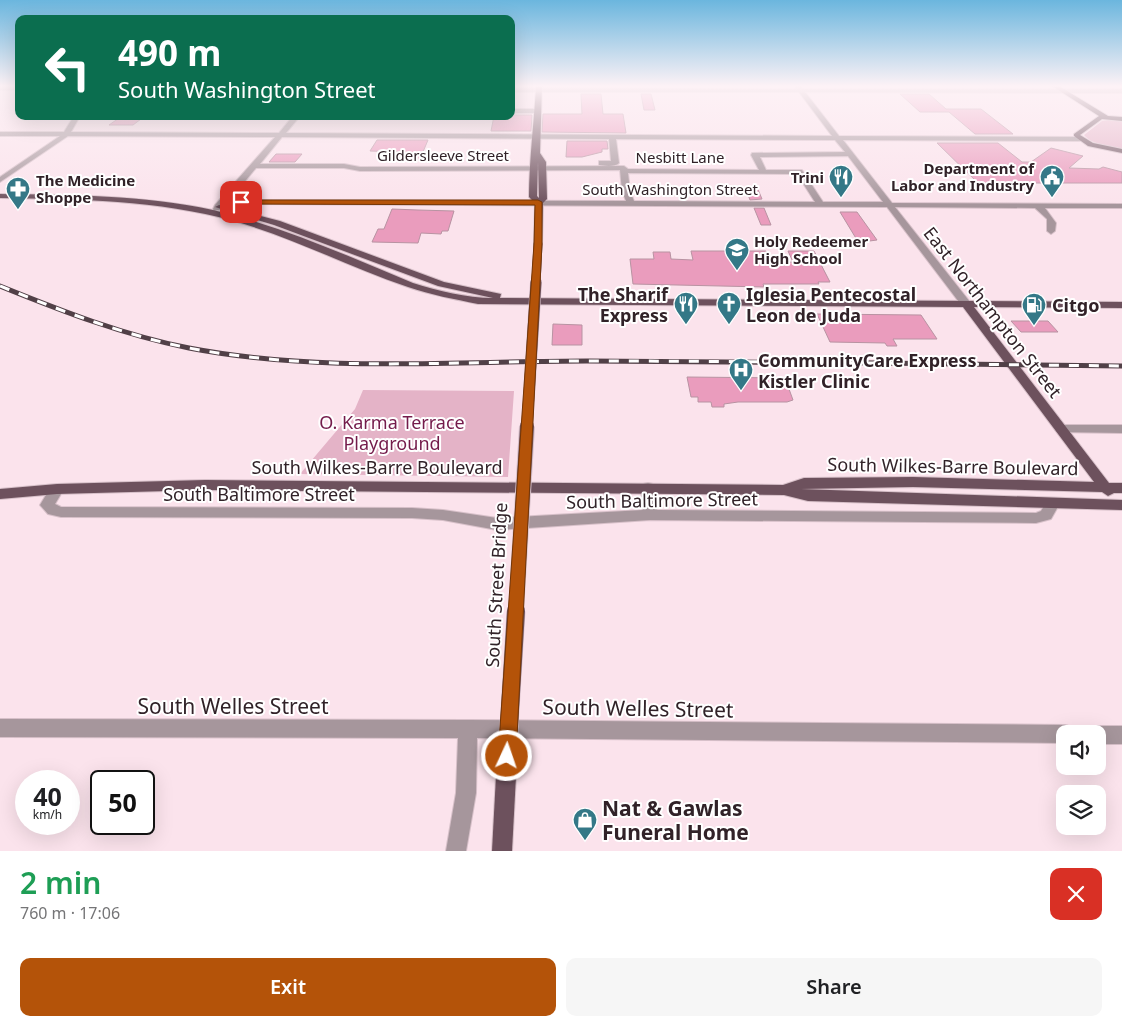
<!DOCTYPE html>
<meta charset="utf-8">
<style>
:root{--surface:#fff;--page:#f6f6f6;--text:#202124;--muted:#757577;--accent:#b45309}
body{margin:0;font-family:"Noto Sans",sans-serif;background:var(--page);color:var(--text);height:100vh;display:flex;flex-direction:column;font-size:19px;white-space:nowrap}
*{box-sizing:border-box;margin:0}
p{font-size:16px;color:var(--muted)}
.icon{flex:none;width:28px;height:28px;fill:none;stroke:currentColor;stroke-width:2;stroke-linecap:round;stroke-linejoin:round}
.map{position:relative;height:851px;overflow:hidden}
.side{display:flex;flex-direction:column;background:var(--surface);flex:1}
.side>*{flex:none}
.guide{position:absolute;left:15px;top:15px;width:500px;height:105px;border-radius:10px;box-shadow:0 5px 20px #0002;background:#0b6e4f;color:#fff;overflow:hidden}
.tools{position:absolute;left:1056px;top:725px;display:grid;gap:10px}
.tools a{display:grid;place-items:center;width:50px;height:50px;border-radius:10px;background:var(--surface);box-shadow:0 5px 20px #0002;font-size:25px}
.speed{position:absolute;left:15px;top:770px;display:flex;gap:10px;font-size:25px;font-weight:700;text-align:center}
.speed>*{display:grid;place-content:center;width:65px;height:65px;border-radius:50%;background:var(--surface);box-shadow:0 5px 20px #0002;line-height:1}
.speed small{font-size:12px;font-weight:400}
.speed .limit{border:2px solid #111;border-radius:8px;background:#fff;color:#111}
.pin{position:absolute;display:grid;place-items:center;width:42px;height:42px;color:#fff;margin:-21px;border-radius:10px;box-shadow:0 2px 8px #0006}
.me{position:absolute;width:55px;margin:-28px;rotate:3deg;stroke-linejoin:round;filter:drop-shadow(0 0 4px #0008)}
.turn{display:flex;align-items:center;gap:18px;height:105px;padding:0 20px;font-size:22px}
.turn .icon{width:65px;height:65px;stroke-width:2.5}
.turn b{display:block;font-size:35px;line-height:42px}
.round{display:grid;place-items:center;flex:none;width:52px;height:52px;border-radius:10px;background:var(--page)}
.overview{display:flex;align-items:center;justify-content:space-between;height:85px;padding:0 20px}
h1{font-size:30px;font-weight:600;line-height:38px;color:#1e9e55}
.action{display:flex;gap:10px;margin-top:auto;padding:10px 20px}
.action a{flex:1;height:58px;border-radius:10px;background:var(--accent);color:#fff;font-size:20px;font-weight:600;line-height:58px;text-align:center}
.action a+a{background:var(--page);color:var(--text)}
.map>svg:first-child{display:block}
</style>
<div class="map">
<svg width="1122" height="851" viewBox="0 0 1122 851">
<rect width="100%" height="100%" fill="#fbe3ec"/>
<g fill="#e4b3c7">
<path d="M1109 120 1122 121V149C1110 146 1092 145 1084 135L1102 121Z"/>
<path d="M363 390 514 391 508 477 300 474 355 409Z"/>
</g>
<g fill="#ea9cbd" stroke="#b893a2">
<path d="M581 94H601L603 114H623L626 133 542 132 543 114H582Z"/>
<path d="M641 94H651L655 110H644Z"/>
<path d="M900 94H929L946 109H981L1013 134H975L949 112H920Z"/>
<path d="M511 115H532L531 131H491L494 116Z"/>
<path d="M122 116H145L133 125H109Z"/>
<path d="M377 140H428L420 159H399L403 152 370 151Z"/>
<path d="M567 141H607L608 149H602V152L582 157H566Z"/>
<path d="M937 143H998L1022 162H1031L1051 148 1083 156 1069 168 1099 169 1103 167 1122 172V183H978Z"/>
<path d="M276 154H302L295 162H269Z"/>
<path d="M745 187H757L762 199 750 200Z"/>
<path d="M754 208H764L771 225H761Z"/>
<path d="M392 209 418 210 454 211 448 231H442L441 234 421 233 418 243 372 242 378 229H384Z"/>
<path d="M840 212H857L877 240 862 242 857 240Z"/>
<path d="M691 251H766L773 263 793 262 788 251H814L830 282H818L819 284H763L764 287 633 284 630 259H654L653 252H670L671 259 693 260Z"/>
<path d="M817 314 921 315 937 339H893L897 346H887L885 343 830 342Z"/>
<path d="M1011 321H1048L1058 332H1021Z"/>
<path d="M553 324 582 325V345H552Z"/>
<path d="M687 377 785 378 793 400 787 402H738L724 404V407H712L711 402H698V397H691Z"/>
</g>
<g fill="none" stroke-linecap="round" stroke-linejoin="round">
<defs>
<g id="minor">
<rect x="0" y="86" width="19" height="4"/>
<path d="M796 86H800L802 89H1122V93L805 92 839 136 1080 137 1083 139 1080 141 843 140 892 203 1122 204V208H1045L1056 223 1055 231 1051 234 1047 231V219L1035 208 895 207 970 302 971 304 966 307 962 306 887 207 241 204 214 211 213 209 215 205 275 137 68 136 0 182V177L60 136H0V132H64L74 116H80L71 132 279 133 293 116H300L286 133 832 136 799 92H511V88L796 89ZM282 137 609 139 611 161H599V165C605 166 615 167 619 163L616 139 835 140 845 152 752 153 751 155 759 170 628 169 624 166 360 167 344 164H260ZM848 156 883 202H823L802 170H766L760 157ZM256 168H344L360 171 620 170 622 191 626 201 241 200 227 203ZM628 173 797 174 815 202 634 201 630 191Z"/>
<path d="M511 109H537L540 111 537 113H511Z"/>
<path d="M1061 425H1122V433L1057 432 1055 429Z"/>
<path d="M648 483 653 484 657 510 1036 513 1041 511 1048 499 1053 498 1058 499 1060 503 1051 519 1036 523 650 520 497 530 443 520 412 518 61 517 48 514 40 505 52 485H62L64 489 55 504 61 507 412 508 443 510 497 518 643 510 641 488 643 484Z"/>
<path d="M0 719 468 720 1065 725 1072 727 1074 734H1065V743L477 738 476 793 466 851H446L456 793 458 738 0 737Z"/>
<path d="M1098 726H1122V744H1098V734H1089L1091 728Z"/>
</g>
<g id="major">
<path d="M536 86H542L540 153 546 162 547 199 543 203 542 244 538 247 534 244 535 203 529 197C529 160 534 123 536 86ZM538 162 539 198 537 196Z"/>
<path d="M1052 86H1059L1108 116 1122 117V121L1102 119 1080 135 1093 143 1122 149V153L1088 146 1074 136V134L1099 116Z"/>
<path d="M0 194C71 195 143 195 213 210 282 226 348 256 413 283 439 291 466 298 493 298L438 286 274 225 215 207 219 205 280 221 444 282 501 294 500 298 1122 302V308L974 307 1109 483H1122V493H1114L1108 496 1102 492 913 487 801 489 1122 500V510L808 501 784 495 205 490 57 494 0 499V489L57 484 205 480 783 485 804 478 913 477 1094 482 963 307 478 304C454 299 431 295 408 287 349 267 294 238 234 221 158 200 78 199 0 198Z"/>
<path d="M506 766 513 769 516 776 512 851H492L496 776 499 769Z"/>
</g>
</defs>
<use href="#minor" stroke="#d7c0c9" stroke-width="2"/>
<use href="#major" stroke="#d7c0c9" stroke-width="2"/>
<use href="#minor" fill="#a6969c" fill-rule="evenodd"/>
<use href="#major" fill="#6d515d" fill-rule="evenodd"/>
<defs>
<path id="rail" d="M0 286C62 311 123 335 189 348 320 373 455 361 587 361 765 361 944 364 1122 366"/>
</defs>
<use href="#rail" stroke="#514047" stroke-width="5"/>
<use href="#rail" stroke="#fff" stroke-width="3" stroke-dasharray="10" stroke-linecap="butt"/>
<defs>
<path id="major-bridge-far3" d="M536 284 538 244"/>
<path id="major-bridge-far2" d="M527 427 536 282"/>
<path id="major-bridge-far1" d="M516 612 527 426"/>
<path id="major-bridge" d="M506 776 516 611"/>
</defs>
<use href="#major-bridge-far3" stroke="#d7c0c9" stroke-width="9" stroke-linecap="butt"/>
<use href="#major-bridge-far2" stroke="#d7c0c9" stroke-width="12" stroke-linecap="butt"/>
<use href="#major-bridge-far1" stroke="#d7c0c9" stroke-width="16" stroke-linecap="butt"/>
<use href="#major-bridge" stroke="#d7c0c9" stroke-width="19" stroke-linecap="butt"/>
<use href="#major-bridge-far3" stroke="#6d515d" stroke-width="9"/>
<use href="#major-bridge-far2" stroke="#6d515d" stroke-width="11"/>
<use href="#major-bridge-far1" stroke="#6d515d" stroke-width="14"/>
<use href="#major-bridge" stroke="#6d515d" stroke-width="18"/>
</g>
<linearGradient id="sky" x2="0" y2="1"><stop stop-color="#6bb6de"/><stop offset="0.42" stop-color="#fdf2f6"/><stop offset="1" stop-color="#fdf2f6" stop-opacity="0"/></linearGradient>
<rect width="1122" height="205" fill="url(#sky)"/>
<path fill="#b45309" stroke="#753606" d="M239 200H538L542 202V244L516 756 513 762 507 765 501 762 498 756 534 244 535 205 241 204 239 203Z"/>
<defs>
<symbol id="restaurant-pin" viewBox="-11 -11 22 30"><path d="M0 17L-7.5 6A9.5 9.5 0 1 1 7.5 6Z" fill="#347887" stroke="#fff"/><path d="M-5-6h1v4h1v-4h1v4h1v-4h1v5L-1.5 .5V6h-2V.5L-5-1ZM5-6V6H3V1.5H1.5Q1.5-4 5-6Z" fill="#fff"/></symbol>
<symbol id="civic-pin" viewBox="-11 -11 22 30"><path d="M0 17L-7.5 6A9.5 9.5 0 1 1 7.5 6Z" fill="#347887" stroke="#fff"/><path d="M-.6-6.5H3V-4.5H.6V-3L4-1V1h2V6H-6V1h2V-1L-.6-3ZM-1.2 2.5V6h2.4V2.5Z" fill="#fff"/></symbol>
<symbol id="pharmacy-pin" viewBox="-11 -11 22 30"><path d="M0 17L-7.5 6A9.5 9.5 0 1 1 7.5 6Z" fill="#347887" stroke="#fff"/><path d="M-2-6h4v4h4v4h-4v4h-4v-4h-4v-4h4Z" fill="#fff"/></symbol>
<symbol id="school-pin" viewBox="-11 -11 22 30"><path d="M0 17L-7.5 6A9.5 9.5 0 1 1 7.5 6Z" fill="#347887" stroke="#fff"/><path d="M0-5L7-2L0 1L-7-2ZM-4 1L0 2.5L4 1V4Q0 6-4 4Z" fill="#fff"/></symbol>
<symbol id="church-pin" viewBox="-11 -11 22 30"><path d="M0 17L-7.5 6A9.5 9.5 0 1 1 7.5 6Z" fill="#347887" stroke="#fff"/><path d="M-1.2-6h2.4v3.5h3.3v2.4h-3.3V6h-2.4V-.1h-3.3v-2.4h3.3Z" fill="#fff"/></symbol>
<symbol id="fuel-pin" viewBox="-11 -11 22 30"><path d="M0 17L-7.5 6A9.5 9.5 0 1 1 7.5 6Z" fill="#347887" stroke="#fff"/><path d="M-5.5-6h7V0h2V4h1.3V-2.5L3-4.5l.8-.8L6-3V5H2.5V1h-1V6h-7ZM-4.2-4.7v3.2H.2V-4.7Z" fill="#fff"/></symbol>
<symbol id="hospital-pin" viewBox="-11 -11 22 30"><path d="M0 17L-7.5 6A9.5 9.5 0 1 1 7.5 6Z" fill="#347887" stroke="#fff"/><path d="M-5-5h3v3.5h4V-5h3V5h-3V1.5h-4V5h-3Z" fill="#fff"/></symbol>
<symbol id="shop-pin" viewBox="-11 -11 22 30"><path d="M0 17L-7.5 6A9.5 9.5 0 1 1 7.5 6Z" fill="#347887" stroke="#fff"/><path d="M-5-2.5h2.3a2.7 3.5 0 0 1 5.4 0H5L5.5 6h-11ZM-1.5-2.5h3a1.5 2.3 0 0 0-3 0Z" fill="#fff"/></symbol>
</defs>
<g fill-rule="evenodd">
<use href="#restaurant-pin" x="827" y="163" width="28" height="38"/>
<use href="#civic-pin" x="1038" y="163" width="28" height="38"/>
<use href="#pharmacy-pin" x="4" y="175" width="28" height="38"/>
<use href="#school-pin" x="723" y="236" width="28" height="38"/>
<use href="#restaurant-pin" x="672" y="290" width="28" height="38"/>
<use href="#church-pin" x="715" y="290" width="28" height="38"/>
<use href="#fuel-pin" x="1020" y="291" width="28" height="38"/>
<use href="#hospital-pin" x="727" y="356" width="28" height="38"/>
<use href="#shop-pin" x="571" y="806" width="28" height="38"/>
</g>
<g text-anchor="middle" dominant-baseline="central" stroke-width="4" stroke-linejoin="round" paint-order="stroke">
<g font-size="15" fill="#312228" stroke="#fff">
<text x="443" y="155">Gildersleeve Street</text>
<text x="680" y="157">Nesbitt Lane</text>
<text x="670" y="189">South Washington Street</text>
</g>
<g font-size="15" font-weight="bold" fill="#312228" stroke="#fff" text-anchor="end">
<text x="1034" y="168">Department of<tspan x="1034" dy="17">Labor and Industry</tspan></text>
<text x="824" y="177">Trini</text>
<text x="36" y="180" text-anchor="start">The Medicine<tspan x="36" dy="17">Shoppe</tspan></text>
<text x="754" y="241" text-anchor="start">Holy Redeemer<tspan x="754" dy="17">High School</tspan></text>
</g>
<g font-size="18" font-weight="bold" fill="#312228" stroke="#fff" text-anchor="start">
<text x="668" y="294" text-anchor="end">The Sharif<tspan x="668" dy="21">Express</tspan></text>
<text x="746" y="294">Iglesia Pentecostal<tspan x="746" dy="21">Leon de Juda</tspan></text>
<text x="1052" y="305">Citgo</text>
<text x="758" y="360">CommunityCare Express<tspan x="758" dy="21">Kistler Clinic</tspan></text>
</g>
<g font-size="18" fill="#312228" stroke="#fff">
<text transform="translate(993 312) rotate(52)">East Northampton Street</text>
<text transform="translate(953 466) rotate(1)">South Wilkes-Barre Boulevard</text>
<text x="377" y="467">South Wilkes-Barre Boulevard</text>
<text x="259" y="494">South Baltimore Street</text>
<text transform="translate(662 500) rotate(-1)">South Baltimore Street</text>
<text transform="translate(496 585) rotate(-87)">South Street Bridge</text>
</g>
<g font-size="18" fill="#741b4b" stroke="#fff">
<text x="392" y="422">O. Karma Terrace<tspan x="392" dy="21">Playground</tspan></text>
</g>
<g font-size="21" fill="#312228" stroke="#fff">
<text x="233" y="706">South Welles Street</text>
<text transform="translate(638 708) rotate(1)">South Welles Street</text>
</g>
<g font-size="21" font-weight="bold" fill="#312228" stroke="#fff" text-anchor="start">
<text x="602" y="808">Nat &amp; Gawlas<tspan x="602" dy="24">Funeral Home</tspan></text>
</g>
</g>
</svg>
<div class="tools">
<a><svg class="icon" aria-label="sound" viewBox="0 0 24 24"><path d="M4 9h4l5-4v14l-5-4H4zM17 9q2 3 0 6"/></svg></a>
<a><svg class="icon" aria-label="layers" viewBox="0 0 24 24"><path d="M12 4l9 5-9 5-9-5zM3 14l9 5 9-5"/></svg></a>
</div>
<div class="speed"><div>40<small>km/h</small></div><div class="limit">50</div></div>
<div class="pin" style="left:241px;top:202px;background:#d93025"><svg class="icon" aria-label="arrive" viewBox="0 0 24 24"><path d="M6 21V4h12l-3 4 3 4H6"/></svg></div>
<svg class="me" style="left:507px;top:756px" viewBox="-20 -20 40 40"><circle r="17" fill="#b45309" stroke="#fff" stroke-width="3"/><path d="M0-11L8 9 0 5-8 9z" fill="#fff"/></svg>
<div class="guide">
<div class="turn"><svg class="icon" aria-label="left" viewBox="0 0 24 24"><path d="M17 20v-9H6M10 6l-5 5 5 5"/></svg><div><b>490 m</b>South Washington Street</div></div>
</div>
</div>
<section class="side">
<div class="overview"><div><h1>2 min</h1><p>760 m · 17:06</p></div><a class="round" style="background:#d93025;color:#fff"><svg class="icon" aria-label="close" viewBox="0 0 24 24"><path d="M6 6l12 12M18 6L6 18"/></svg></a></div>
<div class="action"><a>Exit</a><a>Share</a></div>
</section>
